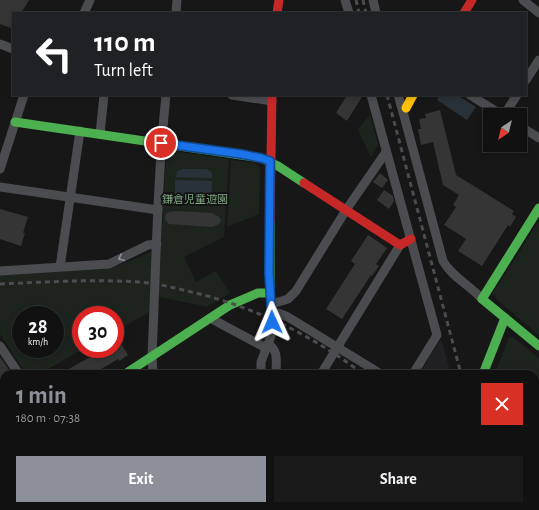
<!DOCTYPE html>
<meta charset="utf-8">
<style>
:root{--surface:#111;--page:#1a1a1a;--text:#f1f3f6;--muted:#9c9d9f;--line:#303131;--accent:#8c9099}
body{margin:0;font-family:"Alegreya Sans","Noto Sans JP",sans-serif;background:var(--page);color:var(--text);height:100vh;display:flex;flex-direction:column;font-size:15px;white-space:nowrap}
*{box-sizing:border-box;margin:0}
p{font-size:13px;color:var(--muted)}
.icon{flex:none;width:22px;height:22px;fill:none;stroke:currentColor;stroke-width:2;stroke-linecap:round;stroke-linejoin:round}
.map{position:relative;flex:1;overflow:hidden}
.panel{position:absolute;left:0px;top:370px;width:539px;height:140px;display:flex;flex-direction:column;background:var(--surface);border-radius:12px 12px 0 0;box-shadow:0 2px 6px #0003,0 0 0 1px var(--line)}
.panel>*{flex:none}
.guide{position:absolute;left:12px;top:12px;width:515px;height:84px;border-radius:0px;box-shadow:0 2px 6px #0003,0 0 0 1px var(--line);background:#202124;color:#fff;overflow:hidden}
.needle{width:26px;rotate:215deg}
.fabs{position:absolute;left:483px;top:108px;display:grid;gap:8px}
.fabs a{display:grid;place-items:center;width:44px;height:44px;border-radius:0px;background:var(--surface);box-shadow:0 2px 6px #0003,0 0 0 1px var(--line);font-size:20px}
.speed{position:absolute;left:12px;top:306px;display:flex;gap:8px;font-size:20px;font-weight:700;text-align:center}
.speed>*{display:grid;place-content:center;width:52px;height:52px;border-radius:50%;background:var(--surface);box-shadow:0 2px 6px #0003,0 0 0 1px var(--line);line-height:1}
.speed small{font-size:10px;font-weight:400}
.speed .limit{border:6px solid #d22;background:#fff;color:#111}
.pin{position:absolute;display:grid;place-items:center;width:34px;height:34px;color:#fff;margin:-17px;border:2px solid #fff;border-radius:50%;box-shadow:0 1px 4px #0007}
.me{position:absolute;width:44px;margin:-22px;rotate:359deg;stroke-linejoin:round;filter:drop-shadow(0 0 3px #0008)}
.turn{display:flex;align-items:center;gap:14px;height:84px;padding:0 16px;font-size:18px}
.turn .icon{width:52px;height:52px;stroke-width:2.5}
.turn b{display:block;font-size:28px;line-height:34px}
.round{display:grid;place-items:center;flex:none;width:42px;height:42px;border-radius:0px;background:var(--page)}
.head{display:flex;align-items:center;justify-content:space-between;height:68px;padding:0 16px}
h1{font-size:24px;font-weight:600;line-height:30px;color:var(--accent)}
.cta{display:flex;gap:8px;margin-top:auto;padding:8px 16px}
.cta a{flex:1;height:46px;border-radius:0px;background:var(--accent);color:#fff;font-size:16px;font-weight:600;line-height:46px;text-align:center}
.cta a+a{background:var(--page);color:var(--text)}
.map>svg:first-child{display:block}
</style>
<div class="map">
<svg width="539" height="510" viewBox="0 0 539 510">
<rect width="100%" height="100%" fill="#171717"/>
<g fill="#212123">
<path d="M441 339 451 374H419Z"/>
<path d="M349 506H475V510H353Z"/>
</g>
<g fill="#1d241e" fill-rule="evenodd">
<path d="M370 114 378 145 371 157 358 130Z"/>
<path d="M171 151 229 159 224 237 184 257 196 282 216 271 230 293 207 307 151 295 150 312 115 331V315H81V349H83L39 374H26L0 334V275L115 267 161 248 166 154ZM21 315H55V349H21Z"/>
<path d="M231 160 255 163 260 168 259 214 227 227Z"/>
<path d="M539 221V335L497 300 496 297 492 294Z"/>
<path d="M509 337H513L539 358V510H521L520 506H535V374H495Z"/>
</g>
<g fill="#2a3239">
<path d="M440 95H457L476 107 467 120 437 100Z"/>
<path d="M182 169H207L212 173V178L176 177 177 172Z"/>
<path d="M175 180 212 181 211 203 175 202Z"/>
</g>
<g fill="#353536">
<path d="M0 0H29L21 13H13V29L0 24Z"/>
<path d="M347 95H363L347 121 336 113Z"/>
<path d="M440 110 456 175 514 211 512 214 516 217 510 227 508 225 482 266 458 251 466 239 444 225 456 207 453 205 459 195 443 185 433 142 421 145 418 129H421L419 119 426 118 425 114Z"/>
<path d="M380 173 388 180 382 188 373 182Z"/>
<path d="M384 190 393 196 394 201 389 209 377 200Z"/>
<path d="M0 209 28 217 23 233H25L21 246 0 239Z"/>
<path d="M176 211 212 213 219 217 221 220 219 224 212 227 169 224 166 221 165 218 166 214 169 212Z"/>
<path d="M368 235 387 248 376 264 379 266 372 276 371 275 342 319 326 309 355 264 351 261Z"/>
<path d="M115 334 128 355 119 361 118 359 93 374H60L104 349H115Z"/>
<path d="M0 357 10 371 0 378Z"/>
</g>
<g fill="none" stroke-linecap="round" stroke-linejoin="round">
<g stroke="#4b4c50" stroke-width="9">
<path d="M345 0 349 13"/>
<path d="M373 0 376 13"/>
<path d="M523 0 539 13"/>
<path d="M84 13 90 0"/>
<path d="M176 13 177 0"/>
<path d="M0 44 13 49"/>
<path d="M526 80 539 60"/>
<path d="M232 95 272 101"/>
<path d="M371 95 437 335 413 374"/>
<path d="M398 95 403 112"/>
<path d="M470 95 502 115"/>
<path d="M406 108 403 112 443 261C451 276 471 286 482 299"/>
<path d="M504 115 517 95"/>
<path d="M520 126 539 138"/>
<path d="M100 134 104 95"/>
<path d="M0 169 24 95"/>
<path d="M0 187 158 210"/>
<path d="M60 267 80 131"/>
<path d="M0 271 109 264 148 245 157 244"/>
<path d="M272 304 288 299 296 291 346 210 386 152"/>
<path d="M272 313H278L288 317 381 374"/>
<path d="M210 318 266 348"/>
<path d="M268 344C279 350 276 363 276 374"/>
<path d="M0 346 19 374"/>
<path d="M153 374 152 356C156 269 157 182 166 95"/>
<path d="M261 374V362L271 336 272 308"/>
<path d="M321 374 400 245"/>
<path d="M157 506V510"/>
<path d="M265 506V510"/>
<path d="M282 506V510"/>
<path d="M344 506 349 510"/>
<path d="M511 506 512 510"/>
</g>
<g stroke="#4caf50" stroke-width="9">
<path d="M15 122 261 158 278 166 304 183"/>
<path d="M539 208 482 299 539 346"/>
<path d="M125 374 230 305 258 293H270V222"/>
<path d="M483 374 505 318"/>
<path d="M11 506 14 510"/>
</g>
<g stroke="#ffc107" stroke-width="9">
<path d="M406 108 413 95"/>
<path d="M0 456 4 454"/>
</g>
<g stroke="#c62828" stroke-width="9">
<path d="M277 13 279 0"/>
<path d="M464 13 472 0"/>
<path d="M304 183 400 245 411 239"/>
<path d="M270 222 272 95"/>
<path d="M0 488 4 495"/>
</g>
<g stroke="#4b4c4f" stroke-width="3" stroke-dasharray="5 4" stroke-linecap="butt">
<path d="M356 0 359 13"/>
<path d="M363 0 366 13"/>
<path d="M387 95 461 374"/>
<path d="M0 284C46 282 93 279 139 282 155 283 171 287 187 291 250 305 311 334 363 374"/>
<path d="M467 506 469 510"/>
<path d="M479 506 482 510"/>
<path d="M492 506V510"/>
</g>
</g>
<defs><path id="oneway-chevron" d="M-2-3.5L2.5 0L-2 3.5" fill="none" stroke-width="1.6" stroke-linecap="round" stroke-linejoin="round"/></defs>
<use stroke="#8c9099" href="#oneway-chevron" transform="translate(121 258) rotate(155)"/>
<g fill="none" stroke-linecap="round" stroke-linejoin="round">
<defs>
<path id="route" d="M161 143 241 154 261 158 270 161 269 273 272 322"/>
</defs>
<use href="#route" stroke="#114b97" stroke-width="10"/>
<use href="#route" stroke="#1a73e8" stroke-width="7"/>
</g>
<g text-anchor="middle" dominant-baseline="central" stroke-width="3.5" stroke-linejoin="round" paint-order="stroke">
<g font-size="11" fill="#7fa381" stroke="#111113">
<text x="195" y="199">鎌倉児童遊園</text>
</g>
</g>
</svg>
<div class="fabs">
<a><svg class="needle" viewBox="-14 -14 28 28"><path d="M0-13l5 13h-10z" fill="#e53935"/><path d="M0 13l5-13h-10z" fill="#9c9d9f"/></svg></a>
</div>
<div class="speed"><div>28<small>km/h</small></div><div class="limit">30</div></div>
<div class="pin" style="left:161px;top:143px;background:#d93025"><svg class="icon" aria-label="arrive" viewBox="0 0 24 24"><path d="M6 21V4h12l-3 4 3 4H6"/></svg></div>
<svg class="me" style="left:272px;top:322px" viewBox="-20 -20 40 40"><path d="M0-17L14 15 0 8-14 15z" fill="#1a73e8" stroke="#fff" stroke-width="4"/></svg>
<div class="guide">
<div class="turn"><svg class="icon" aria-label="left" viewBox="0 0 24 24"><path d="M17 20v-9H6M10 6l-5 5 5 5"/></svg><div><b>110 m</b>Turn left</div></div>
</div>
<section class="panel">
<div class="head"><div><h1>1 min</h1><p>180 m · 07:38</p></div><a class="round" style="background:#d93025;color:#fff"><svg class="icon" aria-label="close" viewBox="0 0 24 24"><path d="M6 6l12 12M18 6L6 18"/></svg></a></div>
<div class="cta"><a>Exit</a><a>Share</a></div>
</section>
</div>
